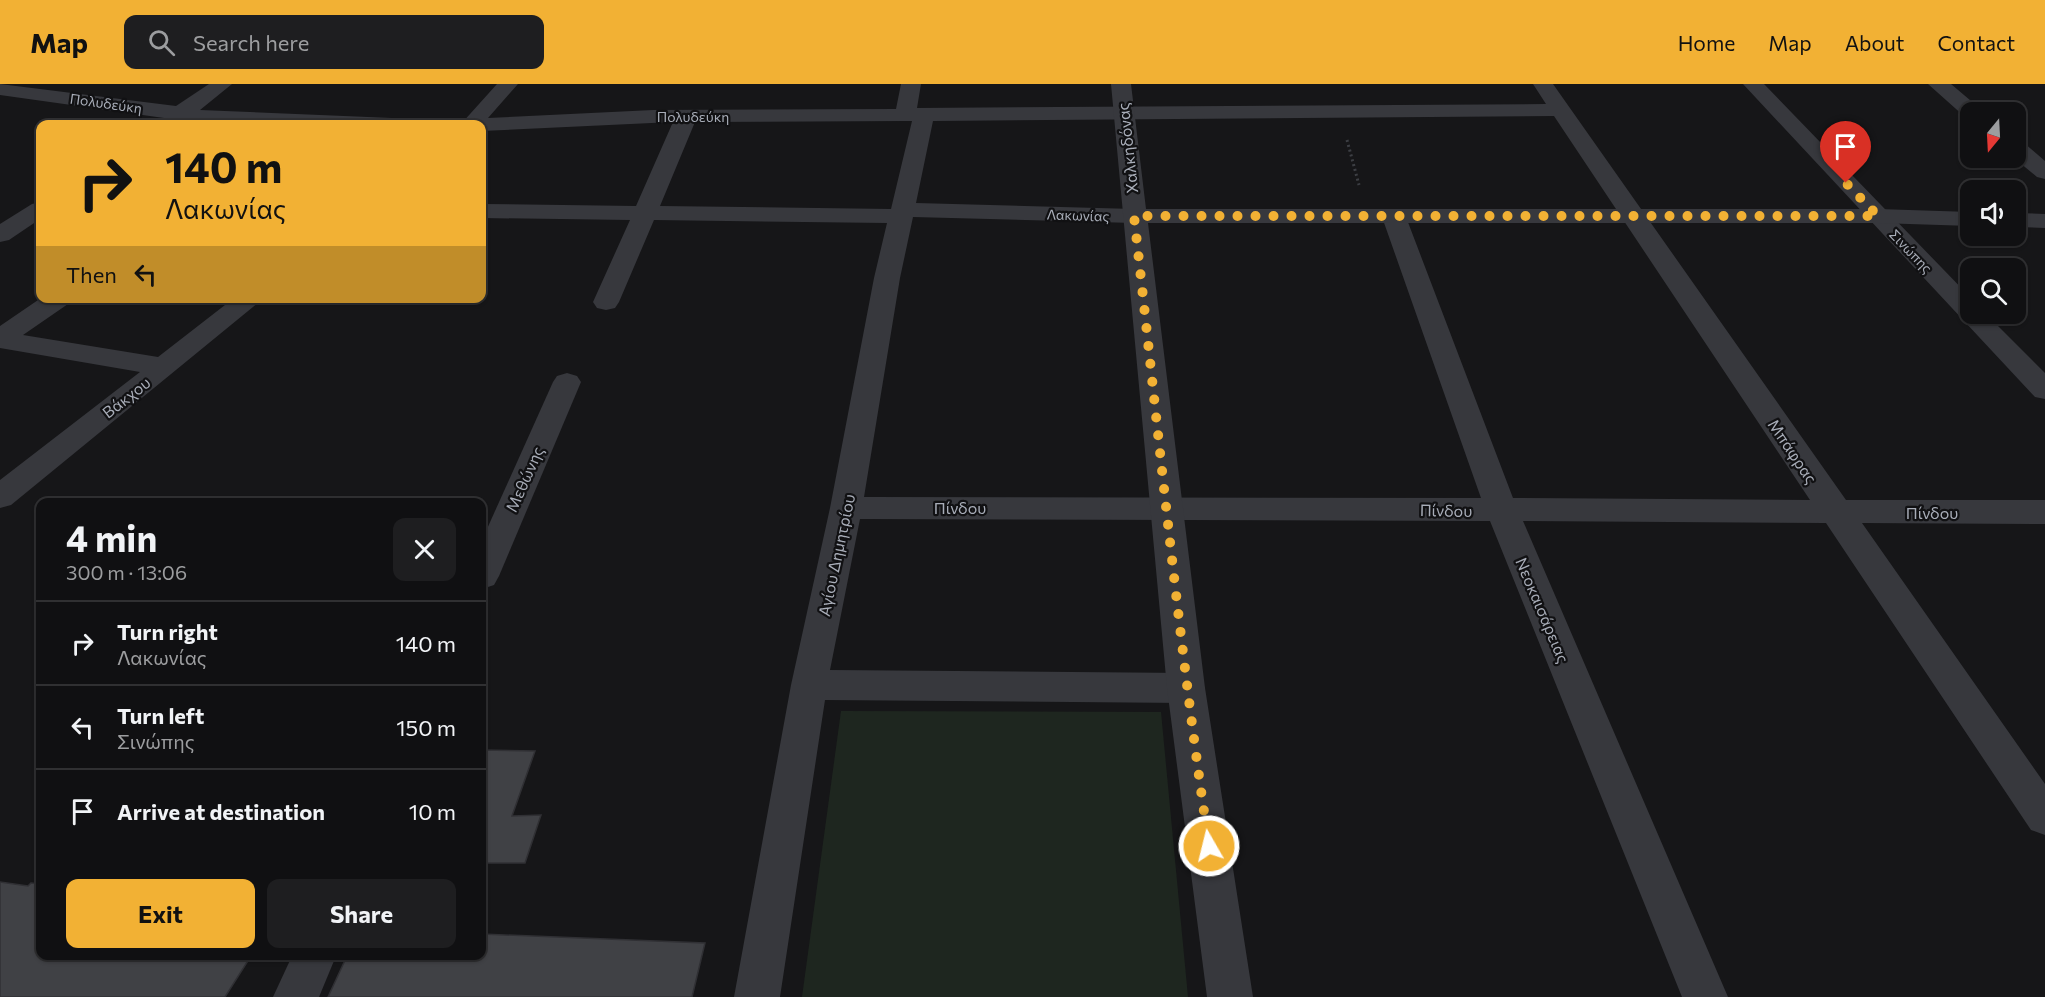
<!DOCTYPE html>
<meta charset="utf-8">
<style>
:root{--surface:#101012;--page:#1e1e20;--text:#f1f3f6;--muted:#9c9d9f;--line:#303032;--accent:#f2b134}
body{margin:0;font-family:Commissioner,sans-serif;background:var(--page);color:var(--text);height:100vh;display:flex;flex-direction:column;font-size:22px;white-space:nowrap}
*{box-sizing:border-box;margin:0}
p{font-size:20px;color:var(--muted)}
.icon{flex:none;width:33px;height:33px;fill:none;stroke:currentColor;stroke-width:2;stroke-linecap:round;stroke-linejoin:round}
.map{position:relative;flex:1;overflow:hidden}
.side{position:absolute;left:36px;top:414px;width:450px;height:462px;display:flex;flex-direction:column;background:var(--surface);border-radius:12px;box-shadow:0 2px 4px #0004,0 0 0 2px var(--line)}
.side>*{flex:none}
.top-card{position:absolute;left:36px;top:36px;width:450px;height:183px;border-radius:12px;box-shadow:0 2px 4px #0004,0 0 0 2px var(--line);background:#f2b134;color:#111;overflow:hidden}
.needle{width:39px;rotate:198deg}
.tools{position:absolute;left:1960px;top:18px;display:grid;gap:12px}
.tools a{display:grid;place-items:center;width:66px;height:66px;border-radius:12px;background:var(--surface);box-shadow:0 2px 4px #0004,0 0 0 2px var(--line);font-size:30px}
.pin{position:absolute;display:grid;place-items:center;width:51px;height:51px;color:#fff;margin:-62px -26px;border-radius:50% 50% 50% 0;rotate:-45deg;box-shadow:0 0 6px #0007}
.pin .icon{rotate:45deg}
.me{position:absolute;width:66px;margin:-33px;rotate:352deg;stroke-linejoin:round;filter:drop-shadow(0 0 4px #0008)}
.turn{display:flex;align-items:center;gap:21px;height:126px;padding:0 30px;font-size:27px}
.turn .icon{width:78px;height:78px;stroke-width:2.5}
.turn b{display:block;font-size:42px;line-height:51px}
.then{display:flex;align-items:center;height:57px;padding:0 30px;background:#0003;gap:12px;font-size:22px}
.round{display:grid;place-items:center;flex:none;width:63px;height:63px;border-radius:12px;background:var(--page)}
.summary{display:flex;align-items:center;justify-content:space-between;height:102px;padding:0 30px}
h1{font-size:36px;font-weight:700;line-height:45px}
.action{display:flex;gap:12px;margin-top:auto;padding:12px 30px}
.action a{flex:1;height:69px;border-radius:12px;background:var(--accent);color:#111;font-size:24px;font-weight:700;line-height:69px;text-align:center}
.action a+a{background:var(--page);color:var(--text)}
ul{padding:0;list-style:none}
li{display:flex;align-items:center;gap:18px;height:84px;padding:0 30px;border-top:2px solid var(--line)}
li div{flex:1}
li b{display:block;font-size:22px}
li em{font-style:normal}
header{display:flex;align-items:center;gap:36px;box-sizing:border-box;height:84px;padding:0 30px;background:var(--accent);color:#111}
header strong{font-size:28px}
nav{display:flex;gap:33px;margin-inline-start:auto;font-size:21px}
.search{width:420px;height:54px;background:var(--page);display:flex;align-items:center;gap:15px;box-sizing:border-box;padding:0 21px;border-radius:12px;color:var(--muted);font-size:22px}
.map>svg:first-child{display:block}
</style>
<header>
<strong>Map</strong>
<div class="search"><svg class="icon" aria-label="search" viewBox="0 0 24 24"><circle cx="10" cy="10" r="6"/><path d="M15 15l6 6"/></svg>Search here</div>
<nav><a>Home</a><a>Map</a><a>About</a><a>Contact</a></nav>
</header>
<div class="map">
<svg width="2045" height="913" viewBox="0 0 2045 913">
<rect width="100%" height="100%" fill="#161618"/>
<path fill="#1e261f" d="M841 627 1161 628 1188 913H802Z"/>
<g fill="#404145" stroke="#303034" stroke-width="1.5">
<path d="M482 666 535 667 512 732 541 731 525 779H482Z"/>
<path d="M0 798 28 802 31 799 40 800V872H251L225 913H0Z"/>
<path d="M482 850 705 859 692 913H328L347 872H482Z"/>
</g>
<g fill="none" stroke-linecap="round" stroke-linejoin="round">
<path stroke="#3d3f44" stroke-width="3" stroke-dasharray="2 3" stroke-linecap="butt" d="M1347 56 1359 101"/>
<g fill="#37383d" fill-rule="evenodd">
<path d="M0 0 176 22 209 0H232L200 26 392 34 400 35 403 40H235L185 36 174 40 166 39 164 34 0 11Z"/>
<path d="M497 0H518L488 34 653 26 896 25 901 0H921L917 24 1546 20 1533 0H1553L1846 416H2045V440L1862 439 2045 700V751L2031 746 1826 439 1523 437 1728 913H1682L1490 437 860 435 830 586 1186 589 1199 593 1205 604 1199 615 1186 619 825 616 780 913H734L791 601 830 424 874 194 887 139 654 136 619 218 615 224 606 226 597 224 593 218 630 136 482 134V120L636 122 673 38 482 47V40H461ZM1554 32 1810 416 1513 414 1406 133 1403 128 1394 126 1385 128 1382 133 1481 414 864 413 900 194 913 133 1134 139 1143 137 1146 132 1143 127 1134 125 916 119 933 37ZM905 37H912L891 125 660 122 695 38Z"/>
<path d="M1743 0H1764L1971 214V230H1986L2045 289V315L2035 313Z"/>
<path d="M1928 0H1951L1984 28H1971V34L1965 33Z"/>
<path d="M2016 57 2024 59 2045 77V95L2037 93 2014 74H2016Z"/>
<path d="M40 118V135L9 156 0 158V140L32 120Z"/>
<path d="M41 214H72L68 220 23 251 158 273 234 214H264L11 421 0 424V396L140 288 0 264V242Z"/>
<path d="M567 289 577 292 581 298 499 492 494 501 482 505V456L553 298 557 292Z"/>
<path d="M292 872H336L319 913H273Z"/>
</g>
<g fill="#37383d" fill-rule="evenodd">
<path d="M1111 0H1131L1146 125H1878L1971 128V142L1878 139H1148L1205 604 1253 913H1207L1167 604Z"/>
<path d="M2016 129 2045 130V144L2016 143Z"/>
</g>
</g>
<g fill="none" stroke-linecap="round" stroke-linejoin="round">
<path stroke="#f2b134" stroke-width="10" stroke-dasharray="0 18" d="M1209 762C1178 553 1158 343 1134 132H1878L1846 99"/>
</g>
<g text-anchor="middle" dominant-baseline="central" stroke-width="4.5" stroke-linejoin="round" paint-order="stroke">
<g font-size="14" fill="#a8adb8" stroke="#111113">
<text transform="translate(106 19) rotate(8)">Πολυδεύκη</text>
<text x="693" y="32">Πολυδεύκη</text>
<text transform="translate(1078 131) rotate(2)">Λακωνίας</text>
<text transform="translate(1911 167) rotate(46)">Σινώπης</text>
</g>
<g font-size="16" fill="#a8adb8" stroke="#111113">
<text transform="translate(1127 64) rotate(-96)">Χαλκηδόνας</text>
<text transform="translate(126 313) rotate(-38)">Βάκχου</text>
<text transform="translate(1793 367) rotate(56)">Μπάφρας</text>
<text transform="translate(524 395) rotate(-66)">Μεθώνης</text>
<text x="960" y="423">Πίνδου</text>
<text transform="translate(1446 426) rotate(1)">Πίνδου</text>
<text x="1932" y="428">Πίνδου</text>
<text transform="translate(836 471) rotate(-78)">Αγίου Δημητρίου</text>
<text transform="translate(1543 526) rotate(67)">Νεοκαισάρειας</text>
</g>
</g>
</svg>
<div class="tools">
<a><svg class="needle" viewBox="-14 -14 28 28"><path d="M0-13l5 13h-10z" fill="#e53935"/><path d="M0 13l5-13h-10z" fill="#9c9d9f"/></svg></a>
<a><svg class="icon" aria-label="sound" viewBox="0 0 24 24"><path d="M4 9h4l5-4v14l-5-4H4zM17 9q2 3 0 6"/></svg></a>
<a><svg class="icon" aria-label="search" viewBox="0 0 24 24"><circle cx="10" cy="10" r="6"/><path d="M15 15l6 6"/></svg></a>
</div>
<div class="pin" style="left:1846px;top:99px;background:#d93025"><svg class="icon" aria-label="arrive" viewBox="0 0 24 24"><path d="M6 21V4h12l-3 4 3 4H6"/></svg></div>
<svg class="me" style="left:1209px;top:762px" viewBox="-20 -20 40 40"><circle r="17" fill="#f2b134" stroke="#fff" stroke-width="3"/><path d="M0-11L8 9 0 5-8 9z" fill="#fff"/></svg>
<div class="top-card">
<div class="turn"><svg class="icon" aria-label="right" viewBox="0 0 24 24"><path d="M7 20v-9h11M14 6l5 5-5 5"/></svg><div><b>140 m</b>Λακωνίας</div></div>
<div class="then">Then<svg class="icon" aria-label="left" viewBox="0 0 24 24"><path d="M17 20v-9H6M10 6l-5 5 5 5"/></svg></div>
</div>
<section class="side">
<div class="summary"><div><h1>4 min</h1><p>300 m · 13:06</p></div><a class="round"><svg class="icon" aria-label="close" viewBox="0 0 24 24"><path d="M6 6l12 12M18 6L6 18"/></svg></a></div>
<ul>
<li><svg class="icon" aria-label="right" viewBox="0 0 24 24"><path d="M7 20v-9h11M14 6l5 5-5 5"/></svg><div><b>Turn right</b><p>Λακωνίας</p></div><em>140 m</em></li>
<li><svg class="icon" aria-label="left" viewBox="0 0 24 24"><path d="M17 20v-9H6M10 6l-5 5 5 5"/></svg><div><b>Turn left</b><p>Σινώπης</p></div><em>150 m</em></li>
<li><svg class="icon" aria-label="arrive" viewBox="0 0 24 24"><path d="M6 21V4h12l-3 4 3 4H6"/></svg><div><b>Arrive at destination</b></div><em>10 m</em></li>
</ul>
<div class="action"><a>Exit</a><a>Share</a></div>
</section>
</div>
